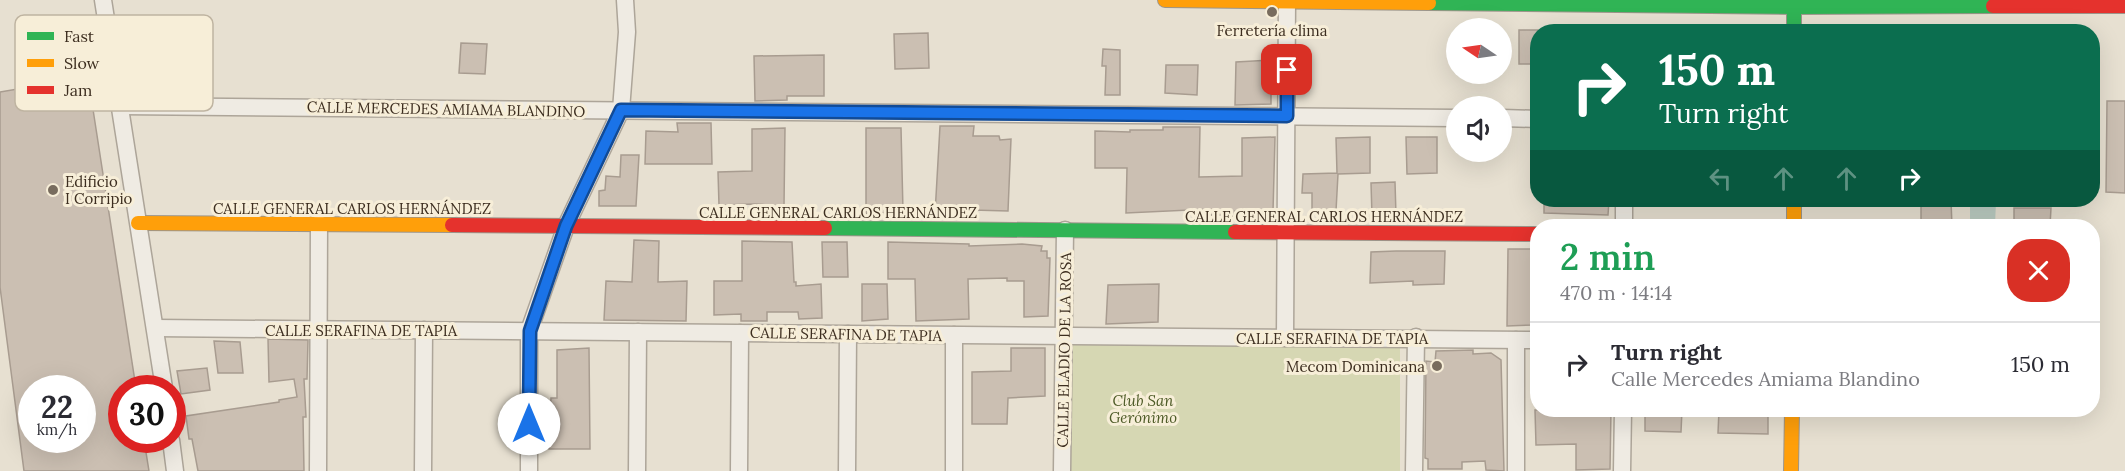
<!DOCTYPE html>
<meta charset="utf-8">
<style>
:root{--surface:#fff;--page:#f7f7f7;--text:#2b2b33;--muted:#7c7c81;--line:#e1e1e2}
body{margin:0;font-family:Lora,serif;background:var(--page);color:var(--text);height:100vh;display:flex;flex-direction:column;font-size:22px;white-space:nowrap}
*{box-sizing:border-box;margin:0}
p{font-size:20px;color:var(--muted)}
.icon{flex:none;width:33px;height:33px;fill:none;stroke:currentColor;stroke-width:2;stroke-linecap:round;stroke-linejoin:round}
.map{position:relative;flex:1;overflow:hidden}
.details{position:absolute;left:1530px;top:219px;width:570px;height:198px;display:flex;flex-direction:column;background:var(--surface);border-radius:24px;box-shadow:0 6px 24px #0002}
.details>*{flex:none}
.banner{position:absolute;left:1530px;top:24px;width:570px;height:183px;border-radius:24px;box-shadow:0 6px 24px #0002;background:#0b6e4f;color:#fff;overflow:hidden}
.needle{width:39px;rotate:283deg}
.buttons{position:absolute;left:1446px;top:18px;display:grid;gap:12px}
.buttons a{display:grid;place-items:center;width:66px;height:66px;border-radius:50%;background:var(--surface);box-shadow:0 6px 24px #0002;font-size:30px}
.speed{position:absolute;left:18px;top:375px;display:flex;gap:12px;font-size:30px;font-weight:700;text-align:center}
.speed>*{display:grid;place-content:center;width:78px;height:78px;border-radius:50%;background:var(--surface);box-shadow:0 6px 24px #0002;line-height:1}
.speed small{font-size:15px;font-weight:400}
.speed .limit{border:9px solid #d22;background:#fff;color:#111}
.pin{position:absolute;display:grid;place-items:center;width:51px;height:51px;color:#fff;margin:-26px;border-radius:12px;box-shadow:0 3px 9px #0006}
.me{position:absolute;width:66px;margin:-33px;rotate:0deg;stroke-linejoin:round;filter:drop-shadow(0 0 4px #0008)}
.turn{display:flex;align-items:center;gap:21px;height:126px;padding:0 30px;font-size:27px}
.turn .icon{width:78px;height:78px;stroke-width:2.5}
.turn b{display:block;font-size:42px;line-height:51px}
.lanes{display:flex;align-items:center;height:57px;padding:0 30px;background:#0003;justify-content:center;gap:30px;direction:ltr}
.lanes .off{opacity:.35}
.round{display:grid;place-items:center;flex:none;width:63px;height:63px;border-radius:24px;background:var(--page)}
.headline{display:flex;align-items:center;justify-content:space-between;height:102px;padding:0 30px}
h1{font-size:36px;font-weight:600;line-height:45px;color:#1e9e55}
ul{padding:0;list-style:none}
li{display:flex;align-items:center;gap:18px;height:84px;padding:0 30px;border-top:2px solid var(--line)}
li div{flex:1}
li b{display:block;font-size:22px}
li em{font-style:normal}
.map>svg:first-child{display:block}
</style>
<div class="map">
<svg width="2125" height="471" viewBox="0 0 2125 471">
<rect width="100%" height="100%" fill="#e7e0d1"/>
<path fill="#d6d7b3" d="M1070 344 1400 348V471H1069Z"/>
<path fill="#bcccc2" d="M1970 201H1996L1995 226H1970Z"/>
<g fill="#cbbfb2" stroke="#a89c90" stroke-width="1.5" fill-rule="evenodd">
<rect x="1519" y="30" width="19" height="34"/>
<path d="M928 33 929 68 895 69 894 34Z"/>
<path d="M461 43 487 44 485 74 459 73Z"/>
<path d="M1103 49 1120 50V95H1105L1106 66H1102Z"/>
<path d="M824 55V96H787V100L755 101 754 56Z"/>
<path d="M1271 60V104L1235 105 1236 62Z"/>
<path d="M1166 65H1198L1197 95 1165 93Z"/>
<path d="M88 77 136 388H122V440H144L149 471H24L0 287V92ZM32 388H82V440H32Z"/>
<path d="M2107 101H2125V193L2106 192Z"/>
<path d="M677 123H711L712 164H645L646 131 678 132Z"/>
<path d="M940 126H974L973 136H999L1000 140 1011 139 1008 211 972 210V213L935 214Z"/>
<path d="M1163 127H1200L1199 177 1242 176V138L1275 137 1273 211H1235V216L1211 217V209L1126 213 1127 168H1095V131L1130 132V130H1163Z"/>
<path d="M785 128 784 206 755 204 719 205 718 172 752 171V129Z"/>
<path d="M866 128H901L903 211 866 214Z"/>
<path d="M1370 137V173L1338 174 1336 211H1312V193H1302L1303 174 1337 173 1336 138Z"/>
<path d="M1406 137H1437V173L1407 174Z"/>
<path d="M621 155H639L636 206H599V191L605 190 606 176 620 177Z"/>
<path d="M1395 182 1396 215 1372 216 1371 183Z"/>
<path d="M1544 200H1609L1608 215 1544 213Z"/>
<path d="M1921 200H1951L1952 226H1921Z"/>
<path d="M2014 208H2051L2050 226H2014Z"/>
<path d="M634 240 659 241 658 282 687 281 686 321 604 320 606 281 632 282Z"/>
<path d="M742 241 792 242 794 282H796V286L821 284 822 318 799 319 798 312H767V321H741V314L714 315V281H742Z"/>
<path d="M822 242H847L848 277H823Z"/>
<path d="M888 242 969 244V246L1022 244 1042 246 1041 251H1047V258H1050L1048 316 1024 317V281H1007V278L968 279 969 319 916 321 915 279H888Z"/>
<path d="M1508 249H1533L1532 325 1507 326Z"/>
<path d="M1396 251H1445L1444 284 1413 285V281L1370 283 1371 252Z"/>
<path d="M862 284H887L888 319 862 321Z"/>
<path d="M1159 284 1158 322 1106 324 1108 285Z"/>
<path d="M268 339 308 340 307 379H304L306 417H303L304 471H198L192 439H189L186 416 279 402V400L297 397 294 379 269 382Z"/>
<path d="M214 341 240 342 243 373H218Z"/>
<path d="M589 348 590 449H549L551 398H557V350Z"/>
<path d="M1011 348H1045V396L1008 398 1007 424H972V372L1011 371Z"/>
<path d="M1473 350V354L1491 353 1501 360 1504 471 1486 470 1485 461 1462 462V469H1428V459L1425 458 1426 361 1435 362 1436 351Z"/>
<path d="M207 368 210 390 181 394 177 371Z"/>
<path d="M1535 410H1611L1610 469 1576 470V444L1536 445Z"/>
<path d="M1645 410H1682L1681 432 1645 431Z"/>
<path d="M1719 410H1768V434L1718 433Z"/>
</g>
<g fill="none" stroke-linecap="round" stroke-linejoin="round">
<defs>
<g id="street">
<path d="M103 0 164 388"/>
<path d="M120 106 1456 118"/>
<path d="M1502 118 1538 119"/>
<path d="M1624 226V200"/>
<path d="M155 328 1538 340"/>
<path d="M1285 338 1287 0"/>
<path d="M1516 340V471"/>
<path d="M171 440 175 471"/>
<path d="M318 471 319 224"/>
<path d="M423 471 424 330"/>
<path d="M529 471V331L566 226 621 110 627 32 625 0"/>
<path d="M637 471 638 332"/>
<path d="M739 471 740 333"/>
<path d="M847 471 848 334"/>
<path d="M954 471V335"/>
<path d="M1062 471 1065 230"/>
<path d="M1414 471 1416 337"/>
<path d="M1622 471 1623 410"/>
</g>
<g id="fast">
<path d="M1794 0V32"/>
<path d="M1429 3 1794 7 1993 6"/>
<path d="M825 228 1235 232"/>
</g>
<g id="slow">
<path d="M1165 0 1429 3"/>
<path d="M1794 200V226"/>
<path d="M138 223 452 225"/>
<path d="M1791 471 1792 410"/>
</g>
<g id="jam">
<path d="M1993 6H2125"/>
<path d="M452 225 825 228"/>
<path d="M1235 232 1538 234"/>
</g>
</defs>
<use href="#street" stroke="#ada599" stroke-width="19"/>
<use href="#fast" stroke="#9c958a" stroke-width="16"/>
<use href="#slow" stroke="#9c958a" stroke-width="16"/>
<use href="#jam" stroke="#9c958a" stroke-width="16"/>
<use href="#street" stroke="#efebe3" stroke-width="16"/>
<use href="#fast" stroke="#30b455" stroke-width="14"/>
<use href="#slow" stroke="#ff9f0a" stroke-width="14"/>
<use href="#jam" stroke="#e5322d" stroke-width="14"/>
</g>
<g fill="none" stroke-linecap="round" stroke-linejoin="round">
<defs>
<path id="route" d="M529 424 530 331 566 226 621 110 1287 116V70"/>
</defs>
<use href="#route" stroke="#114b97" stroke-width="15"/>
<use href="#route" stroke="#1a73e8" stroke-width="10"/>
</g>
<g fill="#786c5e" stroke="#f7eed8" stroke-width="2">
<circle cx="1272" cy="12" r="6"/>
<circle cx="53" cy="190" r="6"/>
<circle cx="1437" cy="366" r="6"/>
</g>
<g text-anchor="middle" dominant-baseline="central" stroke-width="6" stroke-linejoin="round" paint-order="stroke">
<g font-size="15" fill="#3d2e20" stroke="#f7eed8">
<text x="1272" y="30">Ferretería clima</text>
<text x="65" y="181" text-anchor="start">Edificio<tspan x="65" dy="17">I Corripio</tspan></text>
<text x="1425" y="366" text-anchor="end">Mecom Dominicana</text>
</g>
<g font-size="15" fill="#3d2e20" stroke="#f7eed8">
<text transform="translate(446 109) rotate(1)">CALLE MERCEDES AMIAMA BLANDINO</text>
<text x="352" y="208">CALLE GENERAL CARLOS HERNÁNDEZ</text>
<text x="838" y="212">CALLE GENERAL CARLOS HERNÁNDEZ</text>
<text x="1324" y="216">CALLE GENERAL CARLOS HERNÁNDEZ</text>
<text x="361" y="330">CALLE SERAFINA DE TAPIA</text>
<text transform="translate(846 334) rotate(1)">CALLE SERAFINA DE TAPIA</text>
<text x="1332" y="338">CALLE SERAFINA DE TAPIA</text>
<text transform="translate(1064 350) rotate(-89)">CALLE ELADIO DE LA ROSA</text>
</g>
<g font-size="15" font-style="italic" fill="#4d5a26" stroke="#f7eed8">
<text x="1143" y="400">Club San<tspan x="1143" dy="17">Gerónimo</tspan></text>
</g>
</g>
<rect x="15" y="15" width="198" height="96" rx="9" fill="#f7eed8" stroke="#bfb4a1" stroke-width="1.5"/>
<rect x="27" y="32" width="27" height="8" fill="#30b455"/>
<rect x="27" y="59" width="27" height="8" fill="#ff9f0a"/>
<rect x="27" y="86" width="27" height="8" fill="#e5322d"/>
<g font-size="16" fill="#3d2e20">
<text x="64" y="42">Fast</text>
<text x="64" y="69">Slow</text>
<text x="64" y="96">Jam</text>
</g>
</svg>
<div class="buttons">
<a><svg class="needle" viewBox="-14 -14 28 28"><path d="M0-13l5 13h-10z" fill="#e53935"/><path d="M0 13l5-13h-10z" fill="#7c7c81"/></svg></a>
<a><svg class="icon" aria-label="sound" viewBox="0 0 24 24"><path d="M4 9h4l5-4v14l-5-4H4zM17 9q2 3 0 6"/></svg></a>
</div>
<div class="speed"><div>22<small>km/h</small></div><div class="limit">30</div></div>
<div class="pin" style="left:1287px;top:70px;background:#d93025"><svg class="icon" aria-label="arrive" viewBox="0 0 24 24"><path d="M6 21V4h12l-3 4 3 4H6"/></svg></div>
<svg class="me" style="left:529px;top:424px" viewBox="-20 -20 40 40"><circle r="19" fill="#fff"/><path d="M0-13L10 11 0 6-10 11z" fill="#1a73e8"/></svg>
<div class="banner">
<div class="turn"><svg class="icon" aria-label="right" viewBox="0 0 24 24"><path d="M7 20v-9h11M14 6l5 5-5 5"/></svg><div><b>150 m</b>Turn right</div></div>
<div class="lanes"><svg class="icon off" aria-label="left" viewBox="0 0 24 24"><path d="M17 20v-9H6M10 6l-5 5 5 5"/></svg><svg class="icon off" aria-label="ahead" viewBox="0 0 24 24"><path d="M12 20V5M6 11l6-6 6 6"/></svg><svg class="icon off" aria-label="ahead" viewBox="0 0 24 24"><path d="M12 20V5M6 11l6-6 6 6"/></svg><svg class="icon" aria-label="right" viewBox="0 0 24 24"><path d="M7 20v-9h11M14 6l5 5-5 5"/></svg></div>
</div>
<section class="details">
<div class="headline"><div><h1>2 min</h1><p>470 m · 14:14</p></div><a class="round" style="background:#d93025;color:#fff"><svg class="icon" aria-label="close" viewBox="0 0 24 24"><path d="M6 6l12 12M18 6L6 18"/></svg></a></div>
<ul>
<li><svg class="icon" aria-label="right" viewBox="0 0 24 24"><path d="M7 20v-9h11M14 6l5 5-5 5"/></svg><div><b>Turn right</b><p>Calle Mercedes Amiama Blandino</p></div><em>150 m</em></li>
</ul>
</section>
</div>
